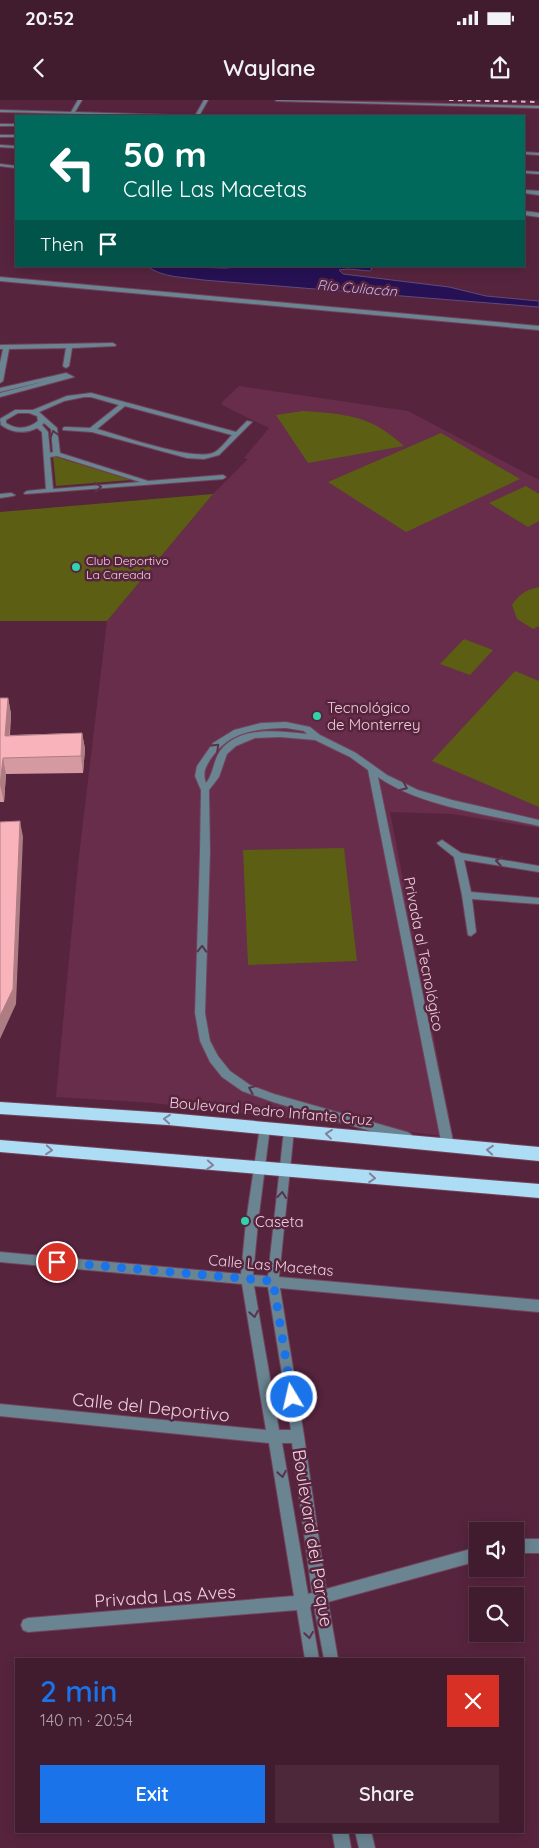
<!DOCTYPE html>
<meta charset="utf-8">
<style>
:root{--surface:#411b2e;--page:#4c283a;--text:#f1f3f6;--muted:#aea1aa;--line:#5a394a;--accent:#1a73e8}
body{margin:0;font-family:Quicksand,sans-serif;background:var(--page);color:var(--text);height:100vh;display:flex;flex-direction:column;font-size:19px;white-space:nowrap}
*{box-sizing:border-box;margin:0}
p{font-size:16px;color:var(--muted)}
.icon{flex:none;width:28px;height:28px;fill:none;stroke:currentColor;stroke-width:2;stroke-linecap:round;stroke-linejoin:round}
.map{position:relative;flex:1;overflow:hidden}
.sheet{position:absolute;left:15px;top:1558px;width:509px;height:175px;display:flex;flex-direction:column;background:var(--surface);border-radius:0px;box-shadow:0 2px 12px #0003,0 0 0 1px var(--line)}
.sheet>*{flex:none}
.hud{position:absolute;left:15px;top:15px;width:510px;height:152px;border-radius:0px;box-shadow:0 2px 12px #0003,0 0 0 1px var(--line);background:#00695c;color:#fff;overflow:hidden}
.buttons{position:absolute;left:469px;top:1422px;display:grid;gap:10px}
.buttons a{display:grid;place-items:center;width:55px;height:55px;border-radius:0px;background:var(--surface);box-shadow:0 2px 12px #0003,0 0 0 1px var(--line);font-size:25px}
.pin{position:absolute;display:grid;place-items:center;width:42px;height:42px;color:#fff;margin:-21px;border:2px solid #fff;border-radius:50%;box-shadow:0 1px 5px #0007}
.me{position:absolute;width:55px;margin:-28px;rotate:351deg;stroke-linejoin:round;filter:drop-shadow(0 0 4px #0008)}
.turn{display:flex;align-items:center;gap:18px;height:105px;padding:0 25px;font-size:22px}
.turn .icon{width:65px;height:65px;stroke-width:2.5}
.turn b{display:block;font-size:35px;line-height:42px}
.then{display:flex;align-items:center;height:48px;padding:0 25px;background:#0003;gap:10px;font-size:19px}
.round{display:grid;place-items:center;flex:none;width:52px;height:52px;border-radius:0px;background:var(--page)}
.overview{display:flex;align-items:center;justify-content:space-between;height:85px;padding:0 25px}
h1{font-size:30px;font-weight:600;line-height:38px;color:var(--accent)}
.button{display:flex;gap:10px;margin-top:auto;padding:10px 25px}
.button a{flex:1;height:58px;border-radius:0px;background:var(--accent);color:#fff;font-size:20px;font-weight:600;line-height:58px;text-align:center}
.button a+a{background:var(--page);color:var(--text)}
.status{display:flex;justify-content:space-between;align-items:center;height:35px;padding:0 25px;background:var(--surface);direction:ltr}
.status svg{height:14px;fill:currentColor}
header{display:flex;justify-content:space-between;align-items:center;height:65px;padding:0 25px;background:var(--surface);font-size:22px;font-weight:600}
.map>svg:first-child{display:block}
</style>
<div class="status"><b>20:52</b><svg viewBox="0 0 49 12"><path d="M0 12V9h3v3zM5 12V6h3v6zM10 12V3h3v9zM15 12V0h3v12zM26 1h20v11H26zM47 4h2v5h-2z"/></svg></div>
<header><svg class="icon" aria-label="back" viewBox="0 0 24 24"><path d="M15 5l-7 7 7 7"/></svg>Waylane<svg class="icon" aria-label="share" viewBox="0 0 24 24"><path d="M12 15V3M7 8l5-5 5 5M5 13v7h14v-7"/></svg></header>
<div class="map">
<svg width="539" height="1748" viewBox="0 0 539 1748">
<rect width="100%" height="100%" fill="#57243e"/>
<path fill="#672d4a" d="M239 286 408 311 539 380V728L452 714 390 712 453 1037 153 1003 56 997 78 764 107 521 213 394 248 359 244 358 269 328 222 305V302Z"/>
<g fill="#5c5e14">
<path d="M303 311C329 313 359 314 382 329 390 334 397 340 404 346L308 363 276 315Z"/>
<path d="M441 333 520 379 406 432 328 382Z"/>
<path d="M53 356 131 380 56 386Z"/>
<path d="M526 386 539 394V421L528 427 489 403Z"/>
<path d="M213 394 107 521H0V412Z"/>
<path d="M539 487V526L533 529 517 519 512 505C519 494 526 490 539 487Z"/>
<path d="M464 539 493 550 470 575 440 564Z"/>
<path d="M515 571 539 581V707L432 661Z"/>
<path d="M344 748 357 861 248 865 243 750Z"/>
</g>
<path fill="#261154" stroke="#624a7d" d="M147 166 226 168 253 166H368L372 169 370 171 348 169 339 170 343 174 449 187 486 196 539 201V207L203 180C185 177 162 178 147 166Z"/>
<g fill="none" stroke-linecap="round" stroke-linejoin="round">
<defs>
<g id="minor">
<path d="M78 0H82L75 12 171 15 173 16 0 12V10L71 12Z"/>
<path d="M204 0H208L199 16H195Z"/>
<path d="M275 0 539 6V8L277 1Z"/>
<rect x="0" y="24" width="16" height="2"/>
<rect x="0" y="35" width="16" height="2"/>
<path d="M0 45 16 46V48L0 47Z"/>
<path d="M524 52 539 53V55L524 54Z"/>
<path d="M0 64 16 66V68L0 66Z"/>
<path d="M524 71 539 72V74L524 73Z"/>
<path d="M524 90 539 91V95L524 93Z"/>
<path d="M524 111 539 113V117L524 115Z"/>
<path d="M0 177 539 226V230L0 181Z"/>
<path d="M113 243 116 245 115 246 72 248 69 266 66 268 63 266 66 248 9 249 3 281 0 283V263L3 249H0V245Z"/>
<path d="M91 293 236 332 247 321 252 322 219 355 204 359 187 358 92 332 63 330V328L65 327 90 328 119 305 91 297H84L64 301 39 312 57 328 60 353 148 381 223 375 226 377 223 379 25 394 24 393 27 391 46 389 42 332 37 328C25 334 12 333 1 325L0 319 15 310H33L67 296ZM125 306 232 335C227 340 220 350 213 353 193 361 121 336 97 329ZM18 313H29L37 316 38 321C28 329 17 330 6 323V320ZM44 323 51 329 53 352 50 353 48 332 42 325ZM57 356 140 382 53 389 50 357Z"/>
<path d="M11 393 15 395 13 396 0 398V394Z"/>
<path d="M286 622 310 627 320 635 356 653 387 675 418 690 452 700 539 720V726C490 715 419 706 378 677L454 1046 452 1049 448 1051 444 1049 442 1046 368 670 350 657 315 640 280 637 255 638 236 646 227 654 219 677 209 690 210 752 205 913 210 941 218 956 230 971 250 985 274 994 407 1032 411 1034 413 1037 411 1040 407 1042 273 1002 242 991 222 977 210 962 200 941 195 913 200 752 201 690 195 676 197 666 213 643 234 630 261 623ZM286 628 304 631 307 634C279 631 240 625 220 651 213 661 214 673 206 683 202 672 206 666 212 657 230 631 256 629 286 628Z"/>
<path d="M442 740 461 753 539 766V772L464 760 471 792 539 798V804L472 799 476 832 471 836 468 835 462 795 454 757 439 745 437 743Z"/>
<path d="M265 1022 269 1024 270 1027 258 1122 253 1175 268 1176 284 1030 285 1027 289 1025 293 1027 294 1030 279 1177 539 1200V1212L280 1188 304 1336 326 1489 478 1447V1461L328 1502 338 1559H324L314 1506 310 1507 319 1559H305L297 1510 28 1532 23 1530 21 1525 23 1520 28 1518 294 1496 269 1343 0 1316V1304L266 1330 242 1184 0 1162V1152L241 1174 246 1122 260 1027 261 1024ZM254 1186 268 1187 291 1330H279ZM282 1343H292L312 1493 308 1494Z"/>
<rect x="515" y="1439" width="24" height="14"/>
<path d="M332 1731H348L351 1748H335Z"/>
<path d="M355 1731H371L375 1748H359Z"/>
</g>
<path id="tertiary" d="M66 273 74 277 0 297V293L46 281 0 292V288Z"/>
<g id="trunk">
<path d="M0 1002 168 1013 539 1047V1061L168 1025 0 1014Z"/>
<path d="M0 1040 539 1084V1098L0 1052Z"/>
</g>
</defs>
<use href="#minor" stroke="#72435a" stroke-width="2"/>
<use href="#tertiary" stroke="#72435a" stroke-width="2"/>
<use href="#trunk" stroke="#72435a" stroke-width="2"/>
<use href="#minor" fill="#6a8492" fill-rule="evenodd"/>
<use href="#tertiary" fill="#6a8492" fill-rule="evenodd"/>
<use href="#trunk" fill="#addcf5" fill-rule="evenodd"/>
<path stroke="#dcb9c8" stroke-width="2" stroke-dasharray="4.5 4.5" stroke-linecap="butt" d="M449 0 539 2"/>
</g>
<path fill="#d59aa1" d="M0 598H8L11 614 10 635 82 633 85 649 83 673 6 674 4 702H0Z"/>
<g fill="#ae7d83">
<path d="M8 598 11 614 8 652 5 636Z"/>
<path d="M82 633 85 649 83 673 81 656Z"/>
<path d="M3 658 6 674 4 702 0 685Z"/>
<path d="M20 721 23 737 16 904 0 939V916Z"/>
</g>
<g fill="#f8b3bb" stroke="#ae7d83">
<path d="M0 598H8L5 636 82 633 81 656 3 658 0 686Z"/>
<path d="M20 721 13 889 0 916V722Z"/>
</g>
<defs><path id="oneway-chevron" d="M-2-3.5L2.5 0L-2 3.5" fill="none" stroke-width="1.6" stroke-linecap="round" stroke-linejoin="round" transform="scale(1.25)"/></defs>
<g stroke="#5a324b">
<use href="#oneway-chevron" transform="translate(54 334) rotate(-106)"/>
<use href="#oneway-chevron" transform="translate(98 387) rotate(-5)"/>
<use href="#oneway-chevron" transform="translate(216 647) rotate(-44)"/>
<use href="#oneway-chevron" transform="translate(404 687) rotate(25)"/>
<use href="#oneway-chevron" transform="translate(499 761) rotate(-172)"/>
<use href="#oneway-chevron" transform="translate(202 849) rotate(-88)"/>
<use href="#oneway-chevron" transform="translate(252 989) rotate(-157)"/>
<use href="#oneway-chevron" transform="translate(282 1095) rotate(-83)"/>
<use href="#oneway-chevron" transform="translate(254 1214) rotate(80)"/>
<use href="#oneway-chevron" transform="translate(282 1374) rotate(80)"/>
<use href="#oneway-chevron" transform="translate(309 1535) rotate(81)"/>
</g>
<g stroke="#82809a">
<use href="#oneway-chevron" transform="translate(167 1019) rotate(-175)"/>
<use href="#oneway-chevron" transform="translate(329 1034) rotate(-174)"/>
<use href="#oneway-chevron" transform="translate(49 1050) rotate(5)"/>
<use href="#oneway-chevron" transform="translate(490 1050) rotate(-175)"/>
<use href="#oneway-chevron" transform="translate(210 1065) rotate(5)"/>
<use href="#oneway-chevron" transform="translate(372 1078) rotate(4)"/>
</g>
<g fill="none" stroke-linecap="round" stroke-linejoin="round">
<path stroke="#1a73e8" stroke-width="9" stroke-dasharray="0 16.2" d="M57 1162 273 1181 292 1297"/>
</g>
<g fill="#2ed4aa" stroke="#57243e" stroke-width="2">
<circle cx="76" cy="467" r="5"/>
<circle cx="317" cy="616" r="5"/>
<circle cx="245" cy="1121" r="5"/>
</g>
<g text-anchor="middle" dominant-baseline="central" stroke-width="5" stroke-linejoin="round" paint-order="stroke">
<g font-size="12" fill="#efcedc" stroke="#57243e" text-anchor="start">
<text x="86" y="460">Club Deportivo<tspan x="86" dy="14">La Careada</tspan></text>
</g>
<g font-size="14" font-style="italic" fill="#beb5f3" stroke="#57243e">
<text transform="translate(357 188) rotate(5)">Río Culiacán</text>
</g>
<g font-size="15" fill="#efcedc" stroke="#57243e" text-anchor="start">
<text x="327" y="607">Tecnológico<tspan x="327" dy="17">de Monterrey</tspan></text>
<text x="255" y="1121">Caseta</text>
</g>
<g font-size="15" fill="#efcedc" stroke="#57243e">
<text transform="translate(424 854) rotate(79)">Privada al Tecnológico</text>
<text transform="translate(271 1011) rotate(5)">Boulevard Pedro Infante Cruz</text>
<text transform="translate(271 1165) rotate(5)">Calle Las Macetas</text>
</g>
<g font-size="18" fill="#efcedc" stroke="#57243e">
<text transform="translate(151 1307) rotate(6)">Calle del Deportivo</text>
<text transform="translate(313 1438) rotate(81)">Boulevard del Parque</text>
<text transform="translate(165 1496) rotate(-4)">Privada Las Aves</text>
</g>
</g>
</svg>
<div class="buttons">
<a><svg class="icon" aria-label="sound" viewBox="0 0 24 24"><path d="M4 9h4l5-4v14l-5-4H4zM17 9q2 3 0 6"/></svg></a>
<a><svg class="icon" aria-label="search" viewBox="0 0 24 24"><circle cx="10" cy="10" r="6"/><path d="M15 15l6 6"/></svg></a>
</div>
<div class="pin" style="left:57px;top:1162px;background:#d93025"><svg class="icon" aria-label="arrive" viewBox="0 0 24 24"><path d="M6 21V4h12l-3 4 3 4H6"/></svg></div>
<svg class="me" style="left:292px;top:1297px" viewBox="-20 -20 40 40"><circle r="17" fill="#1a73e8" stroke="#fff" stroke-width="3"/><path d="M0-11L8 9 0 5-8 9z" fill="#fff"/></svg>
<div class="hud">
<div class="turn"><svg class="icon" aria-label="left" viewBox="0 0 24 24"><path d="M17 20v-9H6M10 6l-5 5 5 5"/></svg><div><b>50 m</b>Calle Las Macetas</div></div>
<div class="then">Then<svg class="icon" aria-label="arrive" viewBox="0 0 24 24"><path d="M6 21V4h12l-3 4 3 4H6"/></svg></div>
</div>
<section class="sheet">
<div class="overview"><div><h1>2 min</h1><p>140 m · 20:54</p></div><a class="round" style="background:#d93025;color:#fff"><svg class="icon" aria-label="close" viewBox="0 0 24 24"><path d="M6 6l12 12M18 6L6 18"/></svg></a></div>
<div class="button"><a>Exit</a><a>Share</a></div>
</section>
</div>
